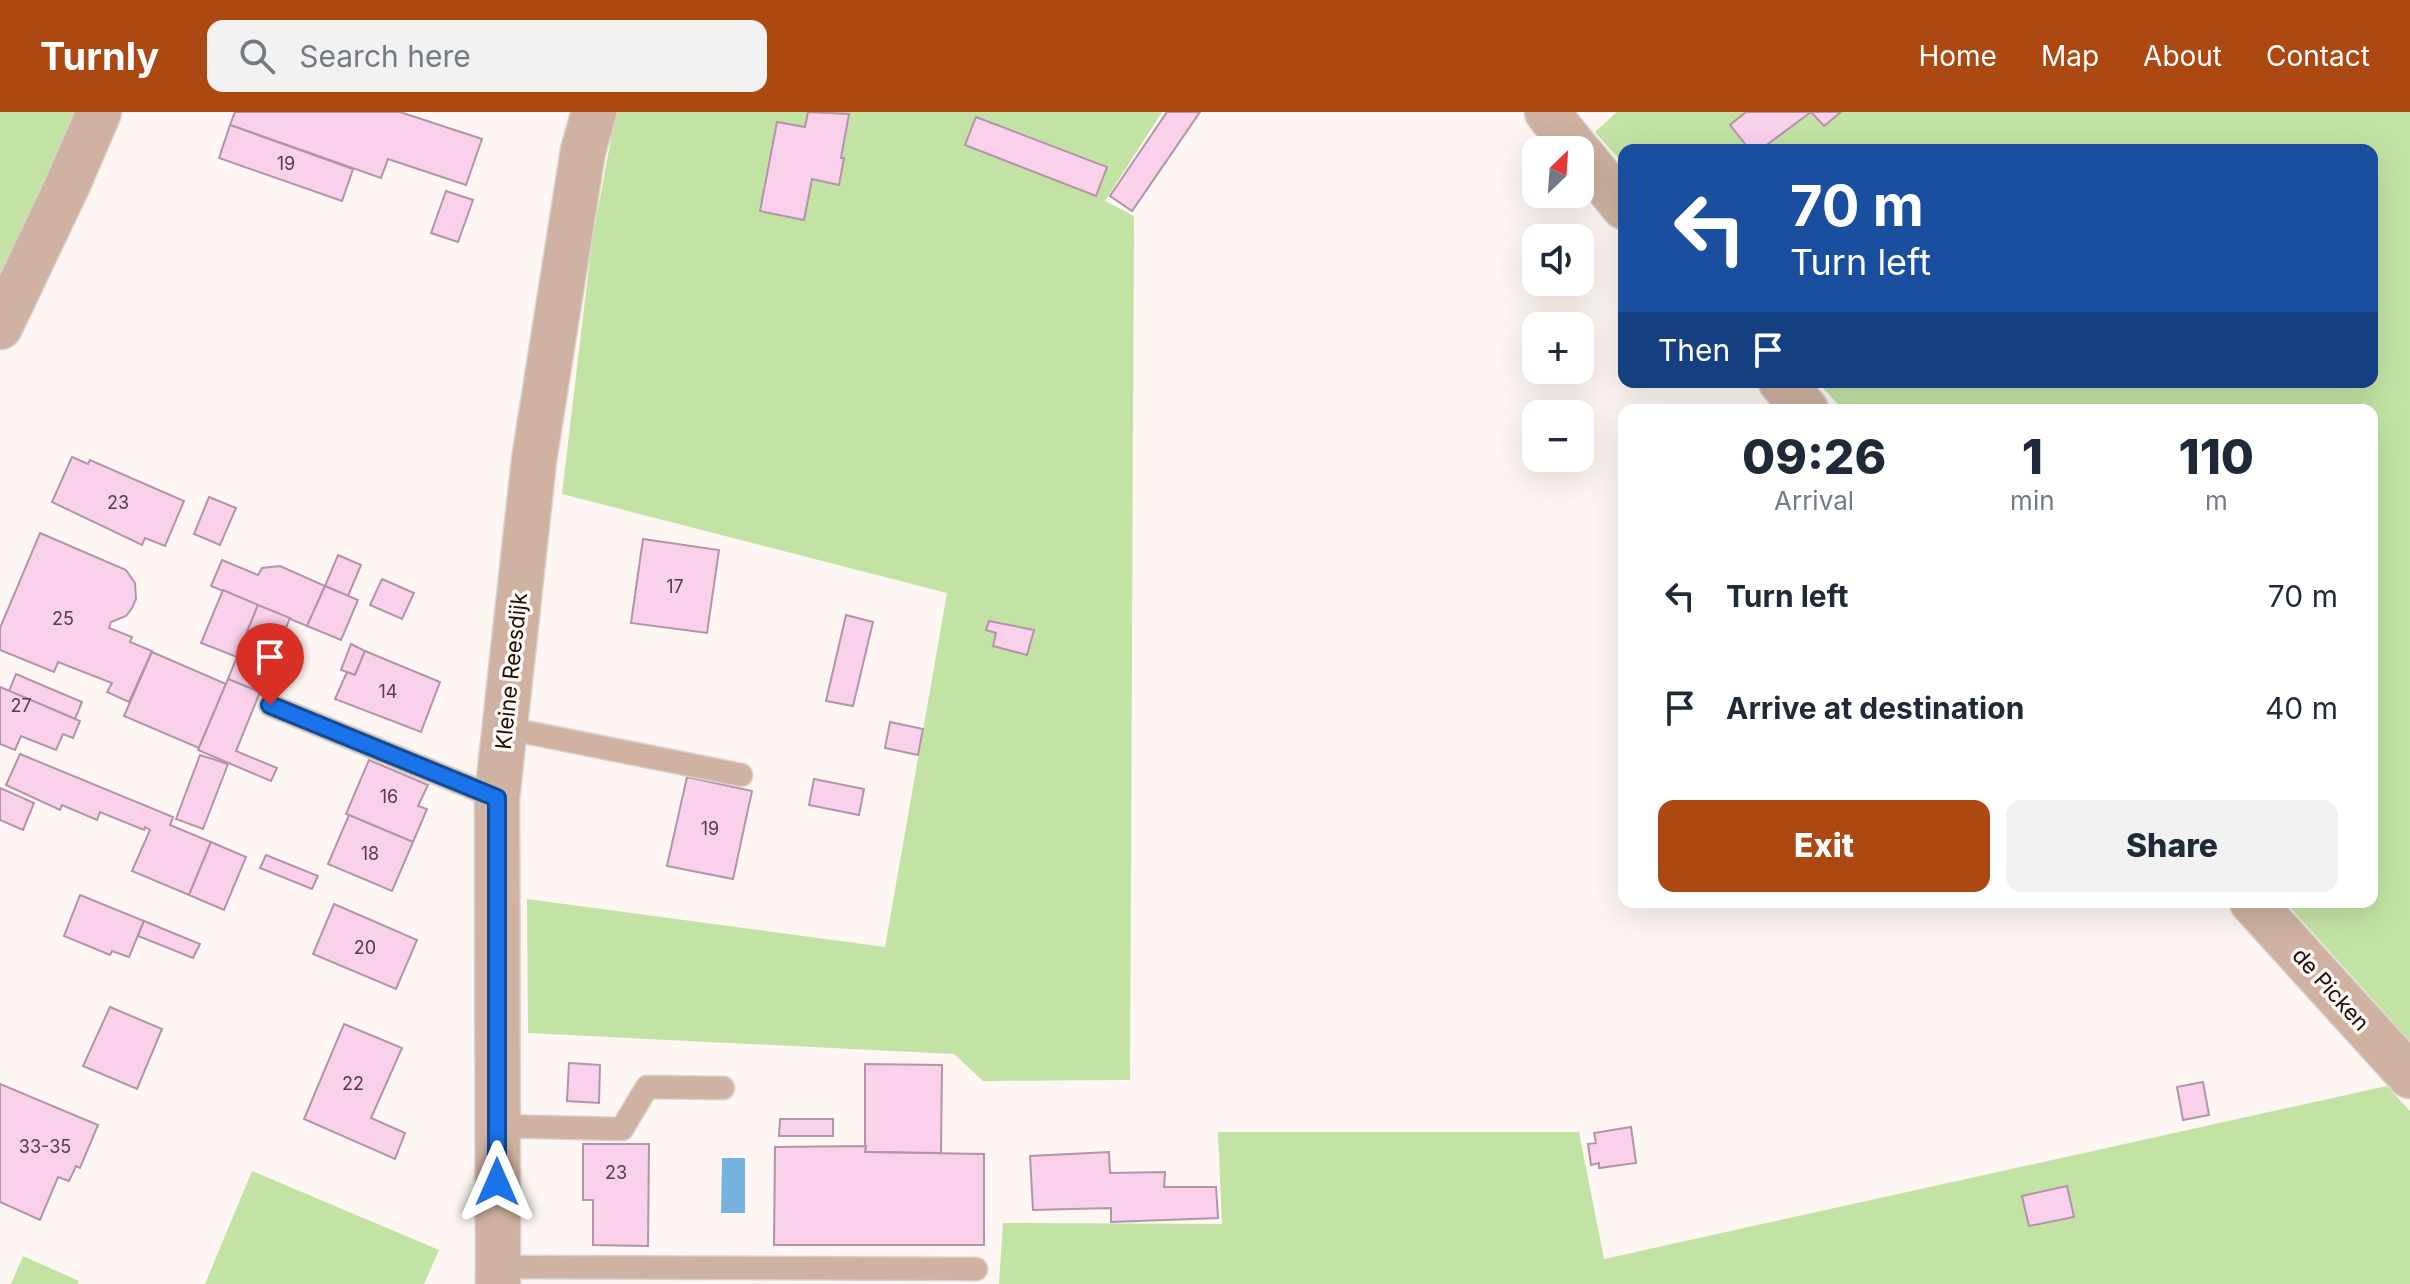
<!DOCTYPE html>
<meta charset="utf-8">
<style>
:root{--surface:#fff;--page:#f2f2f3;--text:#1f2937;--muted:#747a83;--accent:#ac4912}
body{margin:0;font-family:Inter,sans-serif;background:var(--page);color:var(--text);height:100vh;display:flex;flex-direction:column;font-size:30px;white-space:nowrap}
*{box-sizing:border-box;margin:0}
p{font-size:26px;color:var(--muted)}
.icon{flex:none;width:44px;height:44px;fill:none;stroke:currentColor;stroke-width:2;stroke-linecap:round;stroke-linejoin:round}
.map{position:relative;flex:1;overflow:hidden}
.panel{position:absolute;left:1618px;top:292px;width:760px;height:504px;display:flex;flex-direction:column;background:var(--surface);border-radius:16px;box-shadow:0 8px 32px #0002}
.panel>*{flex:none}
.guide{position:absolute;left:1618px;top:32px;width:760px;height:244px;border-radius:16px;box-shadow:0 8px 32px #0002;background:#1a4fa0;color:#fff;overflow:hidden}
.needle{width:52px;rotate:25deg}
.fabs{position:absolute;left:1522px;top:24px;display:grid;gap:16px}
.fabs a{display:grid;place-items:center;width:72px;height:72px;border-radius:16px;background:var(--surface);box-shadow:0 8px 32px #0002;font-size:40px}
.pin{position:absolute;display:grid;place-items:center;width:68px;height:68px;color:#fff;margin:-82px -34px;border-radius:50% 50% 50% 0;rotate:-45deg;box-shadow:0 0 8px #0007}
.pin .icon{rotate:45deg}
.me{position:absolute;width:88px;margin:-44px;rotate:0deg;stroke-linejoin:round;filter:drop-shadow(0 0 6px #0008)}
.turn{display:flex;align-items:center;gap:28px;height:168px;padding:0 40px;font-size:36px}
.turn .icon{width:104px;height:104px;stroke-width:2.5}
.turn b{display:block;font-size:56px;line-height:68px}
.then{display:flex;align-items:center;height:76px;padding:0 40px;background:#0003;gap:16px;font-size:30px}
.eta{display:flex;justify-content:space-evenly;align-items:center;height:136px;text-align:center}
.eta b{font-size:48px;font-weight:800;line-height:56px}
.cta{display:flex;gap:16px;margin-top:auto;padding:16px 40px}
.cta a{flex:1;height:92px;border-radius:16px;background:var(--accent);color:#fff;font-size:32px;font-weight:800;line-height:92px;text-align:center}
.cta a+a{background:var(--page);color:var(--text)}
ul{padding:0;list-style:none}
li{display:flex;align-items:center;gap:24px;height:112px;padding:0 40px}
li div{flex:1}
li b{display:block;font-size:30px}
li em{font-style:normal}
header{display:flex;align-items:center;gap:48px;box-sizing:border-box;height:112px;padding:0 40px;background:var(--accent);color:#fff}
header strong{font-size:38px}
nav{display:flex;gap:44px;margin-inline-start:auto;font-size:28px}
.search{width:560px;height:72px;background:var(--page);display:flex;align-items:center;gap:20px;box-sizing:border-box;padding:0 28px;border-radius:16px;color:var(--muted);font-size:30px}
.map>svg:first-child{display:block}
</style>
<header>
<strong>Turnly</strong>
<div class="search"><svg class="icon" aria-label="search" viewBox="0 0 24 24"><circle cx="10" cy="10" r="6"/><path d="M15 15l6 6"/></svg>Search here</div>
<nav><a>Home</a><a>Map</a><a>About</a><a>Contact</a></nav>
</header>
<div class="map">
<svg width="2410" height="1172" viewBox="0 0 2410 1172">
<rect width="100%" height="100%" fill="#fdf6f2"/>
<g fill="#c3e3a5">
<path d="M0 0H79L0 164Z"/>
<path d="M616 0H1162L1105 89 1134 104 1130 968 983 969 954 942 528 921 527 787 885 835 947 481 562 382 592 129Z"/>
<path d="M1617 0H2410V929L2285 790H2372V298H1843L1818 270H2372V38H1624V53L1595 20Z"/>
<path d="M2387 974 2410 999V1172H999L1003 1111 1222 1112 1218 1020H1579L1604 1147Z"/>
<path d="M252 1059 439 1138 424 1172H205Z"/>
<path d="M23 1144 79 1169 78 1172H11Z"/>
</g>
<path fill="#75b2e0" d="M722 1046H745V1101H721Z"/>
<g fill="#f9d1eb" stroke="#b394a9" stroke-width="2">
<path d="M235 0H400L482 27 466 73 388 47 381 66 230 13Z"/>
<path d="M808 0 849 2 841 46H844L839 73 812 67 804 108 760 99 777 10 805 15Z"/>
<path d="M1167 0H1200L1132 99 1110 84Z"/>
<path d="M1746 0H1811L1760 38H1750L1730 13Z"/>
<path d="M1811 0H1841L1824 14Z"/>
<path d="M976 5 1107 55 1096 84 965 33Z"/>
<path d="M230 13 353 57 342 89 219 46Z"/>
<path d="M446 79 473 88 458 130 431 121Z"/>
<path d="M72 345 88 352 90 348 184 389 165 434 145 426 142 433 52 390Z"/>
<path d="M209 385 236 396 220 433 194 422Z"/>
<path d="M40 421 126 458 135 471 136 487 132 496 126 504 111 510 109 516 132 525 130 530 152 539 129 590 107 580 112 571 58 550 54 560 0 538V516Z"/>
<path d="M643 427 719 438 707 521 631 511Z"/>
<path d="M338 443 361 453 348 484 325 474Z"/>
<path d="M222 448 258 463 262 456 280 454 325 474 307 514 211 474Z"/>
<path d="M382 467 414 481 402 507 370 493Z"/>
<path d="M325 474 358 488 341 528 307 514Z"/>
<path d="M223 478 258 493 237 545 201 531Z"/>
<path d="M258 493 290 506 260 580 228 567Z"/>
<path d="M846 503 873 510 853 594 826 589Z"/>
<path d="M989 509 1034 518 1027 543 993 534 996 521 986 518Z"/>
<path d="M351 532 365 539 355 563 341 558Z"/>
<path d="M365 539 440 570 421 620 335 587 347 560 355 563Z"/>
<path d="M152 540 226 572 199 636 124 604Z"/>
<path d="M16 562 82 590 75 607 9 579Z"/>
<path d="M228 567 260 580 236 639 277 656 271 669 198 638Z"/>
<path d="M0 575 80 609 73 626 63 622 56 638 21 624 15 638 0 632Z"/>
<path d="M890 610 923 617 918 643 885 636Z"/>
<path d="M20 642 173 705 170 713 211 730 189 783 132 759 150 718 145 715 144 718 100 700 97 708 62 693 60 698 6 673Z"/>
<path d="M200 643 228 652 203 717 176 707Z"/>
<path d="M369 648 428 673 418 694 427 697 413 730 346 702Z"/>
<path d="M687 665 752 679 733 767 667 754Z"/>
<path d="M814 667 864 677 859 703 809 693Z"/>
<path d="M0 676 34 691 23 718 0 708Z"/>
<path d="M349 703 413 730 392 779 328 752Z"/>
<path d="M211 730 246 745 224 798 189 783Z"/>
<path d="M266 743 318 764 312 777 260 756Z"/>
<path d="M80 783 144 809 129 845 112 839 110 843 64 824Z"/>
<path d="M334 792 417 828 396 877 313 842Z"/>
<path d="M144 809 200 832 193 846 138 824Z"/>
<path d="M110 895 162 917 137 977 83 954Z"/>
<path d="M344 912 402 936 371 1006 405 1021 395 1047 304 1007Z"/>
<path d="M569 951 600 953 599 991 567 989Z"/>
<path d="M865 952 942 953 941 1041 865 1040Z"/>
<path d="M2203 970 2209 1003 2183 1008 2177 975Z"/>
<path d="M0 972 98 1013 80 1056 76 1054 69 1069 58 1065 40 1108 0 1090Z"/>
<path d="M780 1007H833V1024H779Z"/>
<path d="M1631 1015 1636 1051 1599 1056V1051L1591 1053 1588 1032 1596 1031 1594 1021Z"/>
<path d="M583 1032H649L648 1134 593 1133V1088H583Z"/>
<path d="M866 1034 865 1040 984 1042V1133H774L775 1035Z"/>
<path d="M1109 1040 1110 1061 1165 1060 1164 1075H1216L1218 1106 1111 1110V1096L1033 1098 1030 1044Z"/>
<path d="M2067 1074 2074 1105 2029 1114 2022 1084Z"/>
</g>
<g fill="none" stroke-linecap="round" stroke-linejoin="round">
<defs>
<g id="lane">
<path d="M270 593 497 686"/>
<path d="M505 616 741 663"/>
<path d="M497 1014 622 1017 647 975 723 976"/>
<path d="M497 1155 976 1157"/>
</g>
<g id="street">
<path d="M1547 0 1577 38"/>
<path d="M1580 41 1624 95"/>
<path d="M0 215 68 72 99 0"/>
<path d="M1781 270 1806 298"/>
<path d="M2252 790 2410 964"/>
<path d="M498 1172 497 686 534 348 583 39 594 0"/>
</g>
</defs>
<use href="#lane" stroke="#d9d1cd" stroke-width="25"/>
<use href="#street" stroke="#d9d1cd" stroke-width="47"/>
<use href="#lane" stroke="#cfb2a1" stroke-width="22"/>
<use href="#street" stroke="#cfb2a1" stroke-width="44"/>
</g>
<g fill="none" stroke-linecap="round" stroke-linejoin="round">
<defs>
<path id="route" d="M270 593 497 686V1070"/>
</defs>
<use href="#route" stroke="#114b97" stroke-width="20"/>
<use href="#route" stroke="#1a73e8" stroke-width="14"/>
</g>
<g text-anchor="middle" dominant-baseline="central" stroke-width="7" stroke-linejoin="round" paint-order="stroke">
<g font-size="18" fill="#524042">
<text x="286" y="51">19</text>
<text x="118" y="390">23</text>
<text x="675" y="474">17</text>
<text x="63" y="506">25</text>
<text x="388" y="579">14</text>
<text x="21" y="593">27</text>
<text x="389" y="684">16</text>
<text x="710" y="716">19</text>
<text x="370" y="741">18</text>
<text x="365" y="835">20</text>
<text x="353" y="971">22</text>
<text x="45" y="1034">33-35</text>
<text x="616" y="1060">23</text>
</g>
<g font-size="22" fill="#1b1009" stroke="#fdf6f2">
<text transform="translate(511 559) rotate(-84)">Kleine Reesdijk</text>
<text transform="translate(2331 877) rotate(48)">de Picken</text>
</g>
</g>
</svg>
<div class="fabs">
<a><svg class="needle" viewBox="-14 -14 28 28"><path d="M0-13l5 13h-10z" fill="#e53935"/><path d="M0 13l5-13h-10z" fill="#747a83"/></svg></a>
<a><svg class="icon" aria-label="sound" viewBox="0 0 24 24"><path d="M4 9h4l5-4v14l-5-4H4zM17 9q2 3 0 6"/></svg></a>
<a>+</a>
<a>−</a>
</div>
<div class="pin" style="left:270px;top:593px;background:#d93025"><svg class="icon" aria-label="arrive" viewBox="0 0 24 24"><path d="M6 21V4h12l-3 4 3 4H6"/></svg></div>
<svg class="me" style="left:497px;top:1070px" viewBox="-20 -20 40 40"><path d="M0-17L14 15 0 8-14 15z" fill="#1a73e8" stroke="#fff" stroke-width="4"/></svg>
<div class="guide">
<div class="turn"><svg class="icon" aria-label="left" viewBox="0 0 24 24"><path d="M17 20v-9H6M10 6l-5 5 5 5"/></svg><div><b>70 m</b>Turn left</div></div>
<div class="then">Then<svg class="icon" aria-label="arrive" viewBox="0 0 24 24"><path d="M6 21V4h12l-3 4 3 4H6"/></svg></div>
</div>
<section class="panel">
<div class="eta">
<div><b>09:26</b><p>Arrival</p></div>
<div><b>1</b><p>min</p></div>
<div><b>110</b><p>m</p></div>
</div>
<ul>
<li><svg class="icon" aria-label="left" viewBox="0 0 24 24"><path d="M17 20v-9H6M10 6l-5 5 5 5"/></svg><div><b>Turn left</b></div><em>70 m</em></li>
<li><svg class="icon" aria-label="arrive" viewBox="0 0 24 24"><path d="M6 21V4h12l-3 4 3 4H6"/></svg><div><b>Arrive at destination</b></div><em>40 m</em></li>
</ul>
<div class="cta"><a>Exit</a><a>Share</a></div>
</section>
</div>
